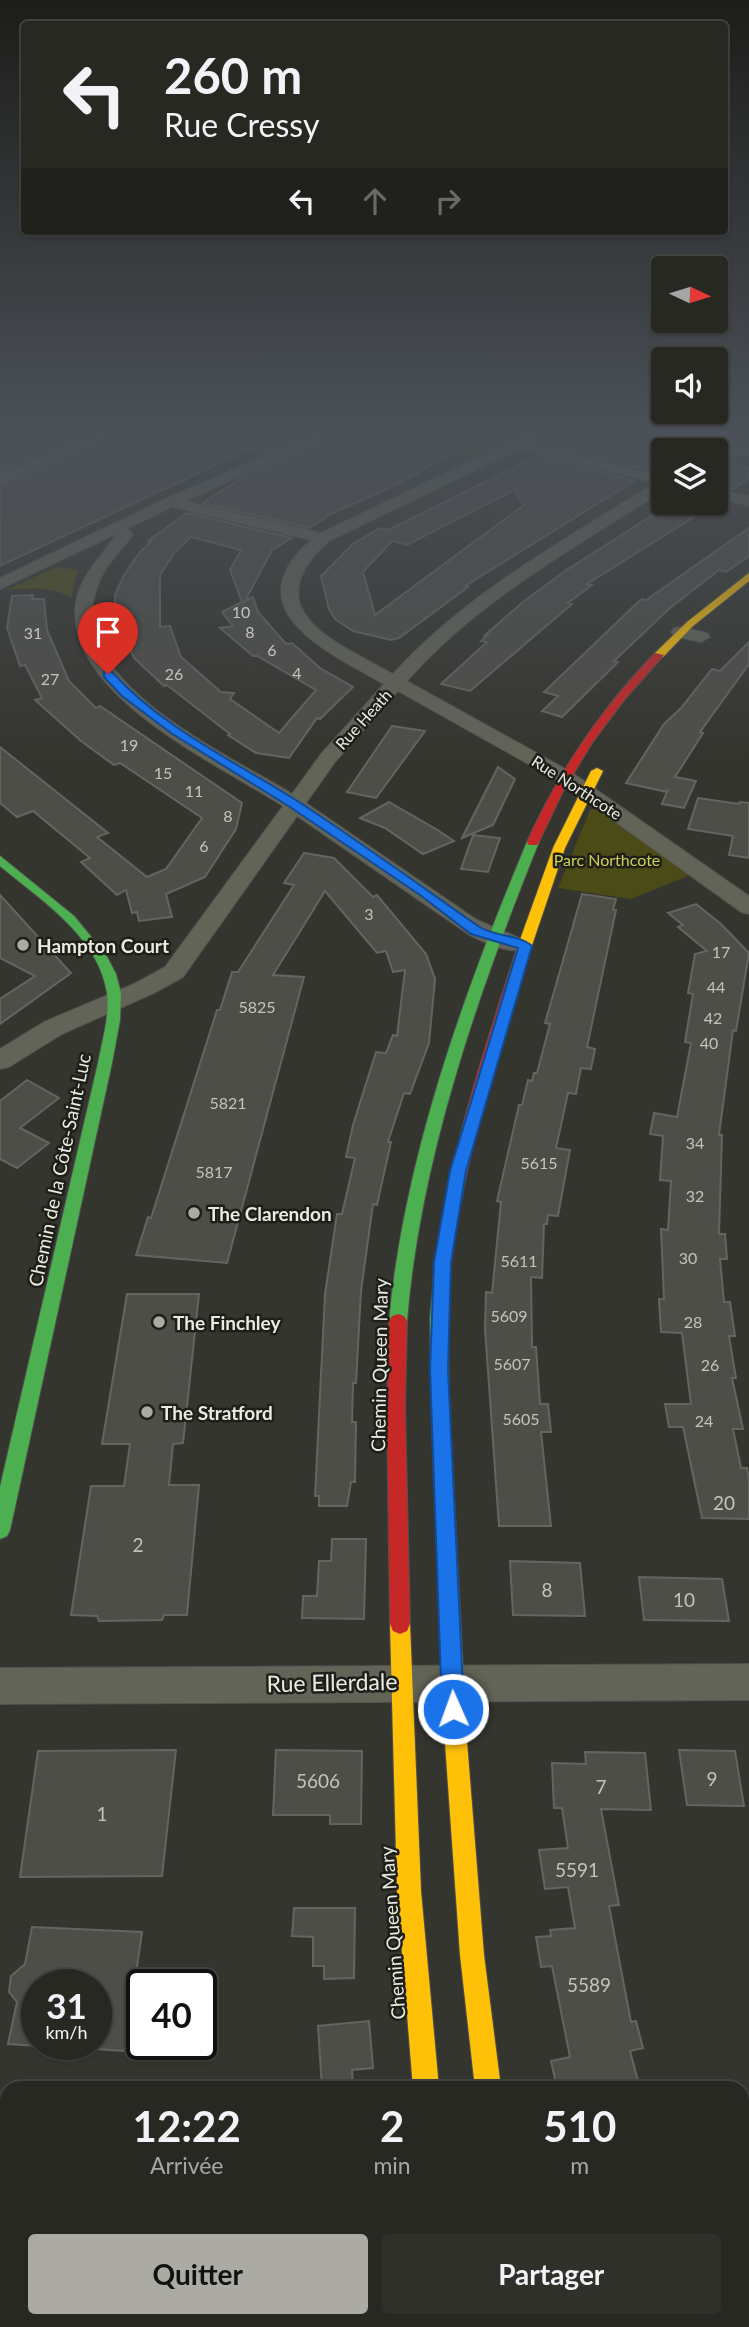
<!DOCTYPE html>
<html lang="fr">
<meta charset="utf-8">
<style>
:root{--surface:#282823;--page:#30302b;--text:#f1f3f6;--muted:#a5a6a6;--line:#444441;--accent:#ababa4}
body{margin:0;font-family:Lato,sans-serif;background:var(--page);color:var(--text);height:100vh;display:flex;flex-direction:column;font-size:26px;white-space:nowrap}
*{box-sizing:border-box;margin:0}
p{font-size:23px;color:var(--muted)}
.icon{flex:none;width:38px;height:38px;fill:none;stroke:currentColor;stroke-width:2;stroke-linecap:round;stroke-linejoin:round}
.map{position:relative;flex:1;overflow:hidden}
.sheet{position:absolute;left:0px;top:2081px;width:749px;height:247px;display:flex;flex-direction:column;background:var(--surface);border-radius:21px 21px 0 0;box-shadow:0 2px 5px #0004,0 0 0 2px var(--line)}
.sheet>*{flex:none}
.banner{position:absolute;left:21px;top:21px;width:707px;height:214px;border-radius:7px;box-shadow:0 2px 5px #0004,0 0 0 2px var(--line);background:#282823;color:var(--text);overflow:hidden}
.needle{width:46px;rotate:94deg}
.tools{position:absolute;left:651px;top:256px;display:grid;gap:14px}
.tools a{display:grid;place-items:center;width:77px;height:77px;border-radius:7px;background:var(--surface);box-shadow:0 2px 5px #0004,0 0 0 2px var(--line);font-size:35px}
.speed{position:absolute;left:21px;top:1969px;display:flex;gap:14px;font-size:35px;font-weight:700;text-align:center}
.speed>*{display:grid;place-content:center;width:91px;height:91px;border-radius:50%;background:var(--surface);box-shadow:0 2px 5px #0004,0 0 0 2px var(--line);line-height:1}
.speed small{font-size:18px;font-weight:400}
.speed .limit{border:4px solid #111;border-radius:10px;background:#fff;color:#111}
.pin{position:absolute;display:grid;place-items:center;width:60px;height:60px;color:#fff;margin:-72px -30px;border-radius:50% 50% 50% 0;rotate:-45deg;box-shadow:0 0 7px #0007}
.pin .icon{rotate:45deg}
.me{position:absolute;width:77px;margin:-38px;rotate:358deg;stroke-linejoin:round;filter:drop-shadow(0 0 5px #0008)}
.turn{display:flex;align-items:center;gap:24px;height:147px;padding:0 28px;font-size:32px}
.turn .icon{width:91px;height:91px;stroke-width:2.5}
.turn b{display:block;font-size:49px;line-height:60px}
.lanes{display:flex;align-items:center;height:66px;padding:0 28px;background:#0003;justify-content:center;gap:35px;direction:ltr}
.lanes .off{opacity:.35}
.eta{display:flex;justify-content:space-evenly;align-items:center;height:119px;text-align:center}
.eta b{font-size:42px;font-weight:700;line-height:49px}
.action{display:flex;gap:14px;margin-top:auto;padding:14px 28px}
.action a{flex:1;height:80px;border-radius:7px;background:var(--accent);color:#111;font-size:28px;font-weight:700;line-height:80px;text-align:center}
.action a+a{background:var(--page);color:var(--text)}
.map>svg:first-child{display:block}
</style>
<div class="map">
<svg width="749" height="2327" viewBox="0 0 749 2327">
<rect width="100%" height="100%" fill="#35352f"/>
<g fill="#4b4b17">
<path d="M362 430H533L480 458Z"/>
<path d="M57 567 78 570 71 598C53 586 27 588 6 590Z"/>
<path d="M594 809 603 813 690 875 631 899 558 888 590 810Z"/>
</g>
<g fill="#4e4e49" stroke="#656560" stroke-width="2" fill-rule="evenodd">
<path d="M38 430H65L85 436 0 471V445Z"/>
<path d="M130 430H316L259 455 254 447 0 566V485L106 442 120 445 121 435Z"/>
<path d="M347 430 453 453 398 484 331 514 309 528 203 503 235 482Z"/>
<path d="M588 430H698L668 450H663V470L655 468 651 471 556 447Z"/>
<path d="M538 456 634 481 465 586 468 587 399 638 391 640 353 631 335 619 329 609 321 576 353 544 380 528 388 530ZM514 490 524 505 375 615 363 572 392 541 407 545Z"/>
<path d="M716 460 749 468V478L732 490 716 487Z"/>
<path d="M673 502H718L587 584 592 585 568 603 572 604 470 691 441 684 487 642 481 641 487 635H485L523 602 565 571Z"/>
<path d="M187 513 292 538 272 550 245 601 253 597 258 612 286 644 292 643 320 668 353 687 320 719 317 718 289 758 256 753 228 735 230 734 167 685 164 686 134 658 121 631 120 617 115 618V595L124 575 140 552 151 542 148 541ZM191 537 241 550 230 570 242 602 222 612 233 626 220 628 253 656H257L316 690 279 733 230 699 234 693 221 692 181 657 170 626 160 627V575L174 553Z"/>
<path d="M749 528V556L726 572 719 570 670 608 614 661 618 662 562 717 542 711 558 696 544 692 637 603 642 599 646 600Z"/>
<path d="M33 595 32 599H44L47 630 69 681 96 708 100 706 242 803 236 829 205 877 166 894 172 917 139 921 137 912 132 913 126 890 117 895 81 862 90 858 33 811 17 817 0 803V747L108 833 97 837 147 877 166 869 202 818 120 763 114 765 81 741 35 700 42 698 25 665 20 666 7 628 12 596Z"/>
<path d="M749 642V664L700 732 703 733 675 777 696 781 684 808 662 804 668 789 667 792 626 783 664 724 681 708 712 669 720 671Z"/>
<path d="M392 726 425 731 376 798 347 792Z"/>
<path d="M498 767 515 779 493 825 462 838Z"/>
<path d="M698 798 739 804 740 802 749 803V858L729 855 733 836 688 829Z"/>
<path d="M389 802 436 829 454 841 423 854 385 828 360 818Z"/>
<path d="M473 835 500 838 488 872 461 869Z"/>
<path d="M304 853 334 858 373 897 377 895 426 954 435 979 429 1043 410 1094 404 1093 388 1142H391L377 1205 373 1204 361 1291 356 1383H353L352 1422H356L355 1482H351L347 1506H319V1496H315L325 1294 337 1214H342L355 1158 346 1157 353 1125 376 1052 386 1053 393 1035 397 1036 405 970 393 972 386 951 377 953 325 891 273 975 304 977 227 1263 136 1255 148 1217 151 1218 217 1010H220L232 972H238L294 885 284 883Z"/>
<path d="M582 894 616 899 613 910H616L587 1047 595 1049 591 1069 581 1068 576 1094 568 1093 556 1148 570 1150 558 1216 548 1215 547 1224H544L542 1278 531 1277 532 1347H536L540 1404H548L551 1432H541L551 1526H499L485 1329 486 1292 492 1293 501 1202 497 1201 519 1105H522L528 1080 532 1081 534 1073H537L550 1024 545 1023Z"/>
<path d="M0 895 71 973 0 1024V999L35 976 0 958Z"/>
<path d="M696 904 721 924 749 953 736 1031 733 1030 719 1135H722L719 1234H725L727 1259H720L724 1302H730L735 1336H729L736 1378H732L743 1429H733L741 1468H747L749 1478V1519L702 1518 683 1427H669L665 1404H691L682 1333 661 1332 659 1299H664L661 1229 668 1230 671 1181 660 1180 663 1136 650 1134 654 1113 677 1117 691 1043 685 1042 693 994 688 993 695 954 707 951 678 927 683 925 668 913Z"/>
<path d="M27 1080 59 1098 20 1128 49 1143 17 1168 0 1159V1101Z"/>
<path d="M127 1294H199L183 1443 173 1444 169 1485H199L187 1615H164L162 1620 99 1621 97 1616 71 1615 91 1486H124L130 1444H102Z"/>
<path d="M332 1539H366L364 1619 302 1618 303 1596H317L319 1561H331Z"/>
<path d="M510 1561 580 1563 585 1616 513 1615Z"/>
<path d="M639 1577 722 1579 729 1621 644 1620Z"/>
<path d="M176 1750 162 1876 20 1877 38 1751Z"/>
<path d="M276 1750 362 1751 361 1824H330V1815H273Z"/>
<path d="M679 1750 735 1751 744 1806 687 1805Z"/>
<path d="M585 1752 645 1753 651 1810 601 1809 619 1905 609 1906 631 2022 636 2021 643 2048 630 2051 640 2088H557L551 2061 570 2057 552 1966 541 1967 536 1937 551 1936 550 1930 575 1928 568 1887 545 1889 539 1850 568 1848 562 1808H554L552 1763 586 1764Z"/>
<path d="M294 1908H355L354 1978 324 1979V1966H313V1937L292 1936Z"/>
<path d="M32 1927 142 1932 125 2051 96 2049V1984H37V2046L8 2044 17 2002 9 1992 11 1976 25 1964Z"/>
<path d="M369 2021 373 2068 352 2070 353 2088H322L318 2026Z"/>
</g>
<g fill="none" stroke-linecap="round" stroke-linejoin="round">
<defs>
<g id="street">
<path d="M107 430H127L0 483V474Z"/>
<path d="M324 430H344L185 501 321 533 535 430H554L530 443 663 477V491C574 548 477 601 407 681L571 772 749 896V914L741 912 557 780 398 691 335 762 306 803 474 918C485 925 525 938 529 944L525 949C507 954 485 943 468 934L297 816 183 977 154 993 62 1034 9 1067 0 1069V1049L44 1022 136 983 165 967 283 806C220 765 62 694 76 602 81 573 103 556 116 534L0 589V578L165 499ZM519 449 655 483C564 540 466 593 393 674 336 642 252 610 329 541ZM172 507 311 540C232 610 328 652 384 684L321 754 292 794C230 755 63 682 97 588 104 566 120 552 133 535L128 528Z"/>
<path d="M714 430 749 431V439L720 438 716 441 723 446 749 447V455L720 454 701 444V438Z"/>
<path d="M716 489 749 496V506L716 497Z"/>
<path d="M680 627 707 633 710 637 701 642 674 636 671 632 674 628Z"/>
<path d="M749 1664V1700L0 1704V1668Z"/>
</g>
<g id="fast">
<path d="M533 838 539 842C478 993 420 1159 407 1321L404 1326 398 1328 392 1326 389 1321C404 1158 464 992 527 842Z"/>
<path d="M0 856 74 916 106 955 116 974 121 993 120 1020 112 1063 10 1530 7 1536 0 1539V1487L98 1063C102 1041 110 1016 107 993 99 937 40 899 0 866Z"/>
<path d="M443 1258 449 1260 451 1264 448 1318 449 1398 466 1729 463 1737 455 1740 447 1737 444 1729 431 1398 430 1318 435 1264 437 1260Z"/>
<path d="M443 2320H471L472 2327H444Z"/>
</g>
<g id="slow">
<path d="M749 573V581L693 626 663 657H655V653L687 622Z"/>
<path d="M597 768 603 771 565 848 530 951 528 954H518L516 951 553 848 591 771Z"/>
<path d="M400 1614 407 1617 410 1624 421 1891 439 2088H413L397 1891 390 1624 393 1617Z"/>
<path d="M455 1718 463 1721 466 1729 484 1955 501 2088H475L460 1955 444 1729 447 1721Z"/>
</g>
<g id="jam">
<path d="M655 653 664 655 625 699 592 743 563 791 539 842 537 845H529L527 842C559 771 601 709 655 653Z"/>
<path d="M523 947 530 951C498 1054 464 1156 451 1264L449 1268H437L435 1264C449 1156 483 1054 516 951Z"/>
<path d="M398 1314 404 1316 407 1321 405 1407 410 1624 407 1631 400 1634 393 1631 390 1624 387 1407 389 1321 392 1316Z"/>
<path d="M512 2320H540L541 2327H513Z"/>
</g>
</defs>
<use href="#street" stroke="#51514d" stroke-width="2"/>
<use href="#fast" stroke="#51514d" stroke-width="2"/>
<use href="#slow" stroke="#51514d" stroke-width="2"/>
<use href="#jam" stroke="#51514d" stroke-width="2"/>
<use href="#street" fill="#636458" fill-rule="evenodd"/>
<use href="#fast" fill="#4caf50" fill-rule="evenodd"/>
<use href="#slow" fill="#ffc107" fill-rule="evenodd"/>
<use href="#jam" fill="#c62828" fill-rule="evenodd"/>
</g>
<linearGradient id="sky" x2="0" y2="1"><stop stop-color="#1d1d1a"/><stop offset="0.57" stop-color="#4b5158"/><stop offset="1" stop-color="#4b5158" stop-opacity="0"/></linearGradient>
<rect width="749" height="756" fill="url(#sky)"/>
<path fill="#1a73e8" stroke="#114b97" stroke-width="2" d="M104 672H112C162 728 236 762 299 802 360 842 418 884 478 926 493 937 519 934 532 946L466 1171 451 1262 448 1369 464 1709 461 1716 453 1719 445 1716 442 1709 430 1369 434 1262 450 1171 518 948 471 934 420 895 290 807 171 733 122 696 104 677Z"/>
<g fill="#ababa4" stroke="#1f1f19" stroke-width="2.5">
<circle cx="23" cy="945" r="7"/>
<circle cx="194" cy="1213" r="7"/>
<circle cx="159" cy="1322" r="7"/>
<circle cx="147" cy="1412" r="7"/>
</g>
<g text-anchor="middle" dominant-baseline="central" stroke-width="5" stroke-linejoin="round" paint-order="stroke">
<g font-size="16" fill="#c3c4bc">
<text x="241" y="611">10</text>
<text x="250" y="631">8</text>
<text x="33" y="632">31</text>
<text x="272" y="649">6</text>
<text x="297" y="672">4</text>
<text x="174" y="673">26</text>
<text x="50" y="678">27</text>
<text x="129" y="744">19</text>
<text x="163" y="772">15</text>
<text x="194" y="790">11</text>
<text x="228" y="815">8</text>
<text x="204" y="845">6</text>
<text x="369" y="913">3</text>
<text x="721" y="951">17</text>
<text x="716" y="986">44</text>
<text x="257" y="1006">5825</text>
<text x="713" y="1017">42</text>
<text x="709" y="1042">40</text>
<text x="228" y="1102">5821</text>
<text x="695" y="1142">34</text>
<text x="539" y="1162">5615</text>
<text x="214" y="1171">5817</text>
<text x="695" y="1195">32</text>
<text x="688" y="1257">30</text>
<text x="519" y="1260">5611</text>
<text x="509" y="1315">5609</text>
<text x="693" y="1321">28</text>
<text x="512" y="1363">5607</text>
<text x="710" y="1364">26</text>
<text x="521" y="1418">5605</text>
<text x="704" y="1420">24</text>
</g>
<g font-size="16" fill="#eaebe3" stroke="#1f1f19">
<text transform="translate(363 719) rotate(-48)">Rue Heath</text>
<text transform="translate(577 787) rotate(33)">Rue Northcote</text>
</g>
<g font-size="16" fill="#ced055" stroke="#1f1f19">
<text x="607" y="859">Parc Northcote</text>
</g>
<g font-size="19" font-weight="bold" fill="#eaebe3" stroke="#1f1f19" text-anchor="start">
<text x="37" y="945">Hampton Court</text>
<text x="208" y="1213">The Clarendon</text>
<text x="173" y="1322">The Finchley</text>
<text x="161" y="1412">The Stratford</text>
</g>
<g font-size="19" fill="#eaebe3" stroke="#1f1f19">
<text transform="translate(59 1170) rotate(-78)">Chemin de la Côte-Saint-Luc</text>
<text transform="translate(379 1365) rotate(-89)">Chemin Queen Mary</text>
<text transform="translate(392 1933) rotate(-94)">Chemin Queen Mary</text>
</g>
<g font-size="19" fill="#c3c4bc">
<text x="724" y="1502">20</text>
<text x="138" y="1544">2</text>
<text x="547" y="1589">8</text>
<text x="684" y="1599">10</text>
<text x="712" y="1778">9</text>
<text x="318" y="1780">5606</text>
<text x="601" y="1786">7</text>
<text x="102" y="1813">1</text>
<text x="577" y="1869">5591</text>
<text x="589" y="1984">5589</text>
</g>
<g font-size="23" fill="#eaebe3" stroke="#1f1f19">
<text transform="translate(332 1682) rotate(-1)">Rue Ellerdale</text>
</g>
</g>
</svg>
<div class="tools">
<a><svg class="needle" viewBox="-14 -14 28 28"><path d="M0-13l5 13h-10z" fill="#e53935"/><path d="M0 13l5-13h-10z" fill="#a5a6a6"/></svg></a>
<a><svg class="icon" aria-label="sound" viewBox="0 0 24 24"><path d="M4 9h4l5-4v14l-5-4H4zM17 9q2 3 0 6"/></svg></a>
<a><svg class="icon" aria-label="layers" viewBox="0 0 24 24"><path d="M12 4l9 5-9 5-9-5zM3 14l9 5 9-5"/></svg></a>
</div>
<div class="speed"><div>31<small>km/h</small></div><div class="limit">40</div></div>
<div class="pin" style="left:108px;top:674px;background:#d93025"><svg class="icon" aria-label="arrive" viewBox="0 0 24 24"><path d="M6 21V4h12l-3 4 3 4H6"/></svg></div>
<svg class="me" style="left:453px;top:1709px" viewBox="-20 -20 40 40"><circle r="17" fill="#1a73e8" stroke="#fff" stroke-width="3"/><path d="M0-11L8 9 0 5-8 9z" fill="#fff"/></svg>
<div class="banner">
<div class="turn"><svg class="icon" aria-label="left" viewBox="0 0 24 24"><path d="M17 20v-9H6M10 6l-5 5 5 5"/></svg><div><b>260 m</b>Rue Cressy</div></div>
<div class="lanes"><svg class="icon" aria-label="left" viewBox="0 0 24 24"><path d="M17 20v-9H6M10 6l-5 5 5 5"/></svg><svg class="icon off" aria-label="ahead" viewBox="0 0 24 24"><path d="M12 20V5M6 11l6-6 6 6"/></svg><svg class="icon off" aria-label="right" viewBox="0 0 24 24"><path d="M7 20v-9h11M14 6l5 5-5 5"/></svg></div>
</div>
<section class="sheet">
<div class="eta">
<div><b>12:22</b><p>Arrivée</p></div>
<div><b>2</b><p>min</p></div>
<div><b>510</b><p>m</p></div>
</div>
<div class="action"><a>Quitter</a><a>Partager</a></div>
</section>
</div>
